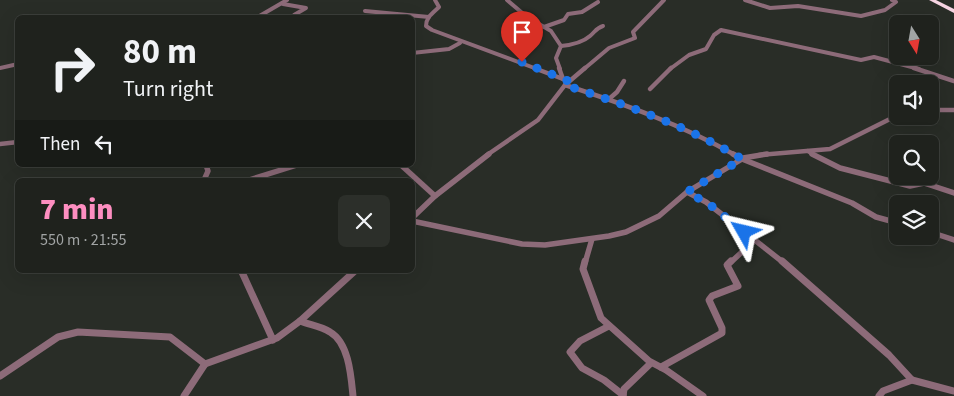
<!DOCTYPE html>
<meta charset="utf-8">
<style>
:root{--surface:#1f221d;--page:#2c2f2a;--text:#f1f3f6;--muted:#a1a4a4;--line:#3c3f3b;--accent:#fd8ec0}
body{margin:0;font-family:"Source Sans 3",sans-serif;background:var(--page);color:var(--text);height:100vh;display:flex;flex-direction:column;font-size:19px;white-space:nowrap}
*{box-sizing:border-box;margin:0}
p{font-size:16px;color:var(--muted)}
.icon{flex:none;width:28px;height:28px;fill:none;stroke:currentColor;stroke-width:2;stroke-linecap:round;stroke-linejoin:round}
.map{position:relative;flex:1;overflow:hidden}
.details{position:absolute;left:15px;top:178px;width:400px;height:95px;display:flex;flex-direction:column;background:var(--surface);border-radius:8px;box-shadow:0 5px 20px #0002,0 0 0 1px var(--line)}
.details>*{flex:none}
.hud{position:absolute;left:15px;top:15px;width:400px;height:152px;border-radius:8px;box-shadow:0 5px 20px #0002,0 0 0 1px var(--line);background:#1f221d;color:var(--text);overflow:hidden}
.needle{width:32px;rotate:169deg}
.tools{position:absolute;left:889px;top:15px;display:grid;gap:10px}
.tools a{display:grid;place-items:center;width:50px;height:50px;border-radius:8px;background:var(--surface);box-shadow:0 5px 20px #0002,0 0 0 1px var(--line);font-size:25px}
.pin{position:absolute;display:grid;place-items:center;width:42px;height:42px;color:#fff;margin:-51px -21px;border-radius:50% 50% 50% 0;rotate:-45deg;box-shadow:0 0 5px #0007}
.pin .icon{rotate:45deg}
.me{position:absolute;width:55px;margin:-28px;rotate:307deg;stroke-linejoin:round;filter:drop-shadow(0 0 4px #0008)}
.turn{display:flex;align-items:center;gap:18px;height:105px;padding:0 25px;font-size:22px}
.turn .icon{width:65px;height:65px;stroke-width:2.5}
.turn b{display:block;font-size:35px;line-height:42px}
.then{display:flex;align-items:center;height:48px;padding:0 25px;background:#0003;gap:10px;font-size:19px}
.round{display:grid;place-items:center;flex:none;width:52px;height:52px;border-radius:8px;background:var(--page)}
.overview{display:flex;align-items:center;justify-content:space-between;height:85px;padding:0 25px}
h1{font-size:30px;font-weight:800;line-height:38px;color:var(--accent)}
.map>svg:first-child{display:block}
</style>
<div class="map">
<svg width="954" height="396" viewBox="0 0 954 396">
<rect width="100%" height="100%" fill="#292d27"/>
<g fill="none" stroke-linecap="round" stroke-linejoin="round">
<g stroke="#8d6b79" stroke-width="4">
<path d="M435 0 439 7C433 13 426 17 426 26L432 30 537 69"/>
<path d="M507 0 527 17 551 31 561 46 556 58 560 69"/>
<path d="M745 0 770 8 798 6 861 16 885 10 896 2 892 0"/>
<path d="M283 4 306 8 294 15"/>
<path d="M365 11 429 17"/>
<path d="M256 18 287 0"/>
<path d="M544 27 564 20 568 14 582 12 598 2"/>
<path d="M561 46C571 45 582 43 590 36 595 32 596 28 603 26"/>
<path d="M412 53 449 49 460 43"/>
<path d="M0 68 18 64"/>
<path d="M584 69 609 48 635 38 633 32 664 0"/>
<path d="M670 69 689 55 706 49 714 35 721 30 861 60 874 57 919 69"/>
</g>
<g stroke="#8d6b79" stroke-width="4.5">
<path d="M534 68 563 79"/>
<path d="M559 68 563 79"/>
<path d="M585 68 565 85C624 104 682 125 735 155"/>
<path d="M914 68 954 81"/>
<path d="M650 89 671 68"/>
<path d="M609 99 617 92 624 81"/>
<path d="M930 110H954"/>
<path d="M0 144 18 142"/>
<path d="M808 151 814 155"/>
<path d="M487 155 538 120 565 85"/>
<path d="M759 155 830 149 898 115"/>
</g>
<g stroke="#8d6b79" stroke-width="5.5">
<path d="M812 154 840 168 910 186 924 183 954 193"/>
<path d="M743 158 767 154"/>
<path d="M742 159 852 203 876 217 898 223"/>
<path d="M401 165 435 196"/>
<path d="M204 180 208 171 206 165"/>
<path d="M249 180 297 165"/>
<path d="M687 192 706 202 784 263"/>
<path d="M412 218 435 196 489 154"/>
<path d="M412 221 522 244 545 245 609 236 626 232 659 216 687 192 742 159 733 154"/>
<path d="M930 232 954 240"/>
<path d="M585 263 592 239"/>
<path d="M730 263 755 240"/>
</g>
<g stroke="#8d6b79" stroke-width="7">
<path d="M585 261 583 269 601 318 649 361 666 370 703 396"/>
<path d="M782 261 889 355 912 380"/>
<path d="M241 270 273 340"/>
<path d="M300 321C310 325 321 326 330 332 349 343 351 376 353 396"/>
<path d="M609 326 580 341 570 352 582 368 604 380 623 395"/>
<path d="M661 367 722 333V328L709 300 712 296 738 286 727 265 731 261"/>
<path d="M0 376 58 337 78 332 170 337 205 364"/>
<path d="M184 396 205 364 277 338 300 321 356 270"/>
<path d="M623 396 624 389 651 363"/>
<path d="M879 396 883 391 912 380 954 391"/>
</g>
<path fill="#f5d3e1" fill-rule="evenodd" d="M929 0H936L954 9V13Z"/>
</g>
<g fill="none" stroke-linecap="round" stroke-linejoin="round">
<path stroke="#1a73e8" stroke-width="9" stroke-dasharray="0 16.2" d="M522 62 568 81 565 85C626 105 687 126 742 159L687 192 709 204 744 232"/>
</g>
</svg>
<div class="tools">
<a><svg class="needle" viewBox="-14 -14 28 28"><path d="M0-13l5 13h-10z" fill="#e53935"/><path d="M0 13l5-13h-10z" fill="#a1a4a4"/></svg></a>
<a><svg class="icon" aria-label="sound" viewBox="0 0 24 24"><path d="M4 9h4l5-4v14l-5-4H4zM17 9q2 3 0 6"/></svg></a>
<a><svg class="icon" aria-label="search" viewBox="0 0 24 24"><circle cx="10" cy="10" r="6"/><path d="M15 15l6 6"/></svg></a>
<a><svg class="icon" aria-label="layers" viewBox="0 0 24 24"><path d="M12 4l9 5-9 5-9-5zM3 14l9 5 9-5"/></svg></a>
</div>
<div class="pin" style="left:522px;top:62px;background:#d93025"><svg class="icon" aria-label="arrive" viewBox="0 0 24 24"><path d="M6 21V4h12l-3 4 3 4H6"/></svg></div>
<svg class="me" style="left:744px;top:232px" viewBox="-20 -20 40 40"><path d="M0-17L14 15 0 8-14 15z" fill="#1a73e8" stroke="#fff" stroke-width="4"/></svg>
<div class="hud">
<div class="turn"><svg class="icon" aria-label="right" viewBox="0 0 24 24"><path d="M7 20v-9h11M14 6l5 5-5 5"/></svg><div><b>80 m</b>Turn right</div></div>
<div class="then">Then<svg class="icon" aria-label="left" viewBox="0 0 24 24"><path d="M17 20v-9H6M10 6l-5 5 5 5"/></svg></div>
</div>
<section class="details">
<div class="overview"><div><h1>7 min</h1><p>550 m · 21:55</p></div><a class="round"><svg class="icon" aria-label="close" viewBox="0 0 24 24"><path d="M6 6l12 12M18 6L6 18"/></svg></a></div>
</section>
</div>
